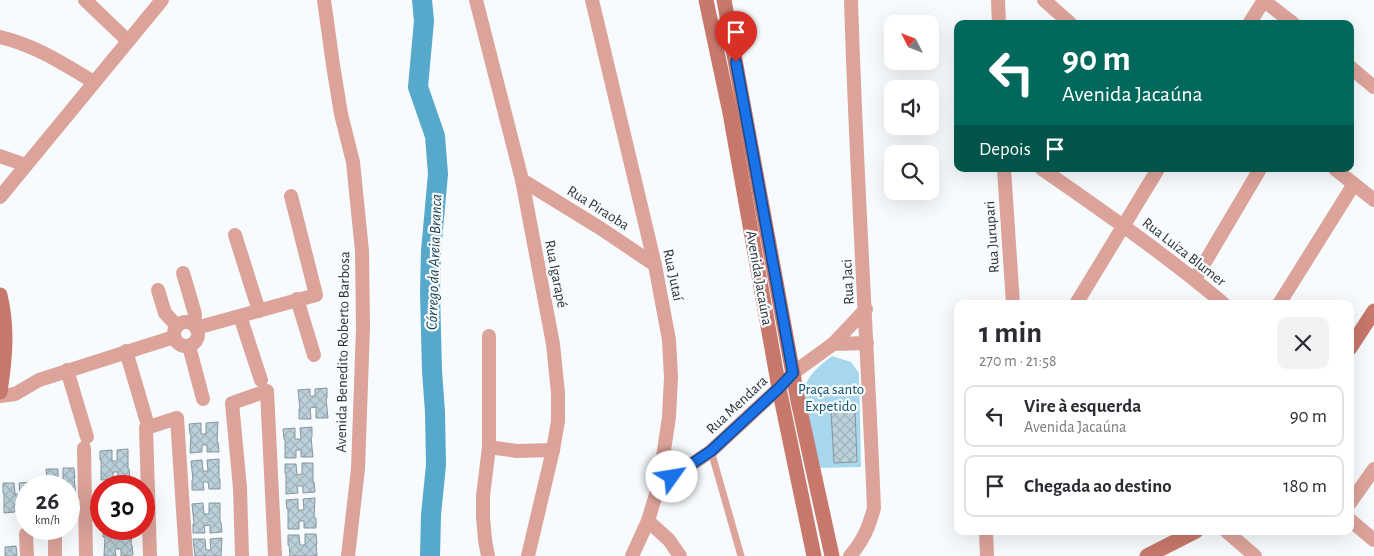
<!DOCTYPE html>
<html lang="pt">
<meta charset="utf-8">
<style>
:root{--surface:#fff;--page:#f2f2f3;--text:#2b2b33;--muted:#7c7c81;--line:#e1e1e2}
body{margin:0;font-family:"Alegreya Sans",sans-serif;background:var(--page);color:var(--text);height:100vh;display:flex;flex-direction:column;font-size:19px;white-space:nowrap}
*{box-sizing:border-box;margin:0}
p{font-size:16px;color:var(--muted)}
.icon{flex:none;width:28px;height:28px;fill:none;stroke:currentColor;stroke-width:2;stroke-linecap:round;stroke-linejoin:round}
.map{position:relative;flex:1;overflow:hidden}
.details{position:absolute;left:954px;top:300px;width:400px;height:235px;display:flex;flex-direction:column;background:var(--surface);border-radius:10px;box-shadow:0 5px 20px #0002}
.details>*{flex:none}
.top-card{position:absolute;left:954px;top:20px;width:400px;height:152px;border-radius:10px;box-shadow:0 5px 20px #0002;background:#00695c;color:#fff;overflow:hidden}
.needle{width:32px;rotate:312deg}
.controls{position:absolute;left:884px;top:15px;display:grid;gap:10px}
.controls a{display:grid;place-items:center;width:55px;height:55px;border-radius:10px;background:var(--surface);box-shadow:0 5px 20px #0002;font-size:25px}
.speed{position:absolute;left:15px;top:475px;display:flex;gap:10px;font-size:25px;font-weight:700;text-align:center}
.speed>*{display:grid;place-content:center;width:65px;height:65px;border-radius:50%;background:var(--surface);box-shadow:0 5px 20px #0002;line-height:1}
.speed small{font-size:12px;font-weight:400}
.speed .limit{border:8px solid #d22;background:#fff;color:#111}
.pin{position:absolute;display:grid;place-items:center;width:42px;height:42px;color:#fff;margin:-51px -21px;border-radius:50% 50% 50% 0;rotate:-45deg;box-shadow:0 0 5px #0007}
.pin .icon{rotate:45deg}
.me{position:absolute;width:55px;margin:-28px;rotate:58deg;stroke-linejoin:round;filter:drop-shadow(0 0 4px #0008)}
.turn{display:flex;align-items:center;gap:18px;height:105px;padding:0 25px;font-size:22px}
.turn .icon{width:65px;height:65px;stroke-width:2.5}
.turn b{display:block;font-size:35px;line-height:42px}
.then{display:flex;align-items:center;height:48px;padding:0 25px;background:#0003;gap:10px;font-size:19px}
.round{display:grid;place-items:center;flex:none;width:52px;height:52px;border-radius:10px;background:var(--page)}
.headline{display:flex;align-items:center;justify-content:space-between;height:85px;padding:0 25px}
h1{font-size:30px;font-weight:600;line-height:38px}
ul{padding:0;list-style:none}
li{display:flex;align-items:center;gap:15px;height:62px;margin:0 10px 8px;padding:0 15px;border:2px solid var(--line);border-radius:10px}
li div{flex:1}
li b{display:block;font-size:19px}
li em{font-style:normal}
.map>svg:first-child{display:block}
</style>
<div class="map">
<svg width="1374" height="556" viewBox="0 0 1374 556">
<defs>
<pattern id="building-cross-hatch" width="8" height="8" patternUnits="userSpaceOnUse" patternTransform="scale(1.25)"><rect width="8" height="8" fill="#bcd0d9"/><path d="M0 0l8 8M0 8l8-8" fill="none" stroke="#a2b3bb"/></pattern>
</defs>
<rect width="100%" height="100%" fill="#f7fbfd"/>
<path fill="#a6d7ec" d="M832 356 851 362 859 373 861 467 817 468C813 448 800 401 806 384 810 373 823 363 832 356Z"/>
<g fill="none" stroke-linecap="round" stroke-linejoin="round">
<path stroke="#56a9ca" stroke-width="20" d="M422 0 424 21 418 87 435 136 438 174 431 251 430 293 432 371 435 412 436 465 431 515 430 556"/>
</g>
<g fill="url(#building-cross-hatch)" stroke="#84979f">
<path d="M327 388V398H326L328 418H316V407L310 408 311 419H299V409H300L298 390 310 389V396H315V389Z"/>
<path d="M837 409H843L855 411 857 462 834 463 831 411Z"/>
<path d="M218 422 217 442H218L219 452H207V445H202V452L190 453 191 434H190L189 424 201 423V434H206V423Z"/>
<path d="M312 427V437H311L313 457H301V450H296V458H285V439H284L283 429 295 428V439H301L300 428Z"/>
<path d="M128 449V469H129L130 479H118V472H113V479L101 480V460H100V451L112 450V461H117V450Z"/>
<path d="M219 459V479H220V489H209L208 482H203L204 490H192V480H193L191 461 202 460 203 471H208L207 460Z"/>
<path d="M302 463H313V482H314L315 492 303 493V486H297L298 493 286 494V474H285V464H296L297 475 302 474Z"/>
<path d="M63 468H74L75 478 74 477 76 497H69V486H48L46 469H58V479H63Z"/>
<path d="M31 482V486H26V512H21L20 505H15V512L4 513V493H3V483H14L15 494H20L19 483Z"/>
<path d="M315 498 314 518H316V528H304V521H299V529H288V509H287L286 500 298 499V510H304L303 499Z"/>
<path d="M203 503 204 514H209V503H220V522H221L222 532 210 533V525L204 526 205 533H193V524L194 523 192 504Z"/>
<path d="M103 529H115V537H120V529H132L131 545H132L133 555 121 556V549H115L116 556H104L105 537H103Z"/>
<path d="M305 534H316L317 544H316L317 556H289L290 555 289 545H288V535H299L300 545H305Z"/>
<path d="M222 538 221 556H195L193 539H205L206 550H211L210 539Z"/>
<path d="M16 546 17 556H5V547Z"/>
</g>
<g fill="none" stroke-linecap="round" stroke-linejoin="round">
<path stroke="#dca39a" stroke-width="7" d="M711 451 741 556"/>
<g stroke="#dca39a" stroke-width="14">
<path d="M85 0 128 41"/>
<path d="M324 0 333 65 341 114 353 162 362 251 363 328 358 469 348 556"/>
<path d="M476 0 522 180 553 344 558 393V421L553 450 528 556"/>
<path d="M592 0 655 265 669 340 671 377 669 417 659 484 648 521 632 556"/>
<path d="M998 0 999 24"/>
<path d="M1044 0 1071 24"/>
<path d="M1263 0 1294 24"/>
<path d="M1249 24 1264 0"/>
<path d="M0 37C35 45 64 64 94 82"/>
<path d="M1350 67 1374 87"/>
<path d="M0 156 26 165"/>
<path d="M1004 169 1013 304"/>
<path d="M1042 169C1104 212 1166 255 1224 304"/>
<path d="M1335 169 1374 200"/>
<path d="M522 180 600 228 655 265"/>
<path d="M0 197 162 0"/>
<path d="M235 235 259 311"/>
<path d="M183 273 195 314 194 325"/>
<path d="M1195 279 1260 169"/>
<path d="M158 290 165 313 177 326"/>
<path d="M297 299 314 355"/>
<path d="M1076 304 1158 169"/>
<path d="M1279 304 1354 184"/>
<path d="M240 316 261 380"/>
<circle cx="186" cy="334" r="12"/>
<path d="M196 328 316 295 291 196"/>
<path d="M833 344 867 343"/>
<path d="M189 346 203 399"/>
<path d="M126 351 146 419"/>
<path d="M67 370 87 437"/>
<path d="M0 396 15 394 39 380 174 337"/>
<path d="M489 447 517 451 553 450"/>
<path d="M84 448 86 556"/>
<path d="M659 484 685 469 711 451 779 388 793 373 833 344 866 309"/>
<path d="M1350 503 1374 469"/>
<path d="M1350 520 1374 540"/>
<path d="M648 521 669 540 680 556"/>
<path d="M55 529V556"/>
<path d="M986 531 987 556"/>
<path d="M1226 531 1255 556"/>
<path d="M26 534 27 556"/>
<path d="M150 556 146 428 177 418 186 556"/>
<path d="M242 556 240 488 232 403 267 391 275 556"/>
<path d="M488 556 485 540 483 517V496L489 447V336"/>
<path d="M850 556C863 541 869 527 874 508 867 339 856 169 851 0"/>
</g>
<g stroke="#c8776b" stroke-width="15">
<path d="M706 0 730 113 779 388 814 556"/>
<path d="M724 0 798 401 832 556"/>
<path d="M0 295C8 328 5 359 0 392"/>
<path d="M1350 348 1374 311"/>
<path d="M1147 556 1196 531"/>
</g>
</g>
<g fill="none" stroke-linecap="round" stroke-linejoin="round">
<defs>
<path id="route" d="M672 477 711 451 779 388 793 373 736 62"/>
</defs>
<use href="#route" stroke="#114b97" stroke-width="12"/>
<use href="#route" stroke="#1a73e8" stroke-width="9"/>
</g>
<g text-anchor="middle" dominant-baseline="central" stroke-width="4.5" stroke-linejoin="round" paint-order="stroke">
<g font-size="15" fill="#2c3337" stroke="#f7fbfd">
<text transform="translate(598 208) rotate(32)">Rua Piraoba</text>
<text transform="translate(992 237) rotate(-94)">Rua Jurupari</text>
<text transform="translate(1184 252) rotate(38)">Rua Luiza Blumer</text>
<text transform="translate(556 274) rotate(79)">Rua Igarapé</text>
<text transform="translate(673 275) rotate(78)">Rua Jutaí</text>
<text transform="translate(759 278) rotate(80)">Avenida Jacaúna</text>
<text transform="translate(848 282) rotate(-93)">Rua Jaci</text>
<text transform="translate(343 352) rotate(-89)">Avenida Benedito Roberto Barbosa</text>
<text transform="translate(737 405) rotate(-43)">Rua Mendara</text>
</g>
<g font-size="15" fill="#0b5169" stroke="#f7fbfd">
<text x="831" y="389">Praça santo<tspan x="831" dy="17">Expetido</tspan></text>
</g>
<g font-size="16" font-style="italic" fill="#183e4d" stroke="#f7fbfd">
<text transform="translate(434 262) rotate(-88)">Córrego da Areia Branca</text>
</g>
</g>
</svg>
<div class="controls">
<a><svg class="needle" viewBox="-14 -14 28 28"><path d="M0-13l5 13h-10z" fill="#e53935"/><path d="M0 13l5-13h-10z" fill="#7c7c81"/></svg></a>
<a><svg class="icon" aria-label="sound" viewBox="0 0 24 24"><path d="M4 9h4l5-4v14l-5-4H4zM17 9q2 3 0 6"/></svg></a>
<a><svg class="icon" aria-label="search" viewBox="0 0 24 24"><circle cx="10" cy="10" r="6"/><path d="M15 15l6 6"/></svg></a>
</div>
<div class="speed"><div>26<small>km/h</small></div><div class="limit">30</div></div>
<div class="pin" style="left:736px;top:62px;background:#d93025"><svg class="icon" aria-label="arrive" viewBox="0 0 24 24"><path d="M6 21V4h12l-3 4 3 4H6"/></svg></div>
<svg class="me" style="left:672px;top:477px" viewBox="-20 -20 40 40"><circle r="19" fill="#fff"/><path d="M0-13L10 11 0 6-10 11z" fill="#1a73e8"/></svg>
<div class="top-card">
<div class="turn"><svg class="icon" aria-label="left" viewBox="0 0 24 24"><path d="M17 20v-9H6M10 6l-5 5 5 5"/></svg><div><b>90 m</b>Avenida Jacaúna</div></div>
<div class="then">Depois<svg class="icon" aria-label="arrive" viewBox="0 0 24 24"><path d="M6 21V4h12l-3 4 3 4H6"/></svg></div>
</div>
<section class="details">
<div class="headline"><div><h1>1 min</h1><p>270 m · 21:58</p></div><a class="round"><svg class="icon" aria-label="close" viewBox="0 0 24 24"><path d="M6 6l12 12M18 6L6 18"/></svg></a></div>
<ul>
<li><svg class="icon" aria-label="left" viewBox="0 0 24 24"><path d="M17 20v-9H6M10 6l-5 5 5 5"/></svg><div><b>Vire à esquerda</b><p>Avenida Jacaúna</p></div><em>90 m</em></li>
<li><svg class="icon" aria-label="arrive" viewBox="0 0 24 24"><path d="M6 21V4h12l-3 4 3 4H6"/></svg><div><b>Chegada ao destino</b></div><em>180 m</em></li>
</ul>
</section>
</div>
